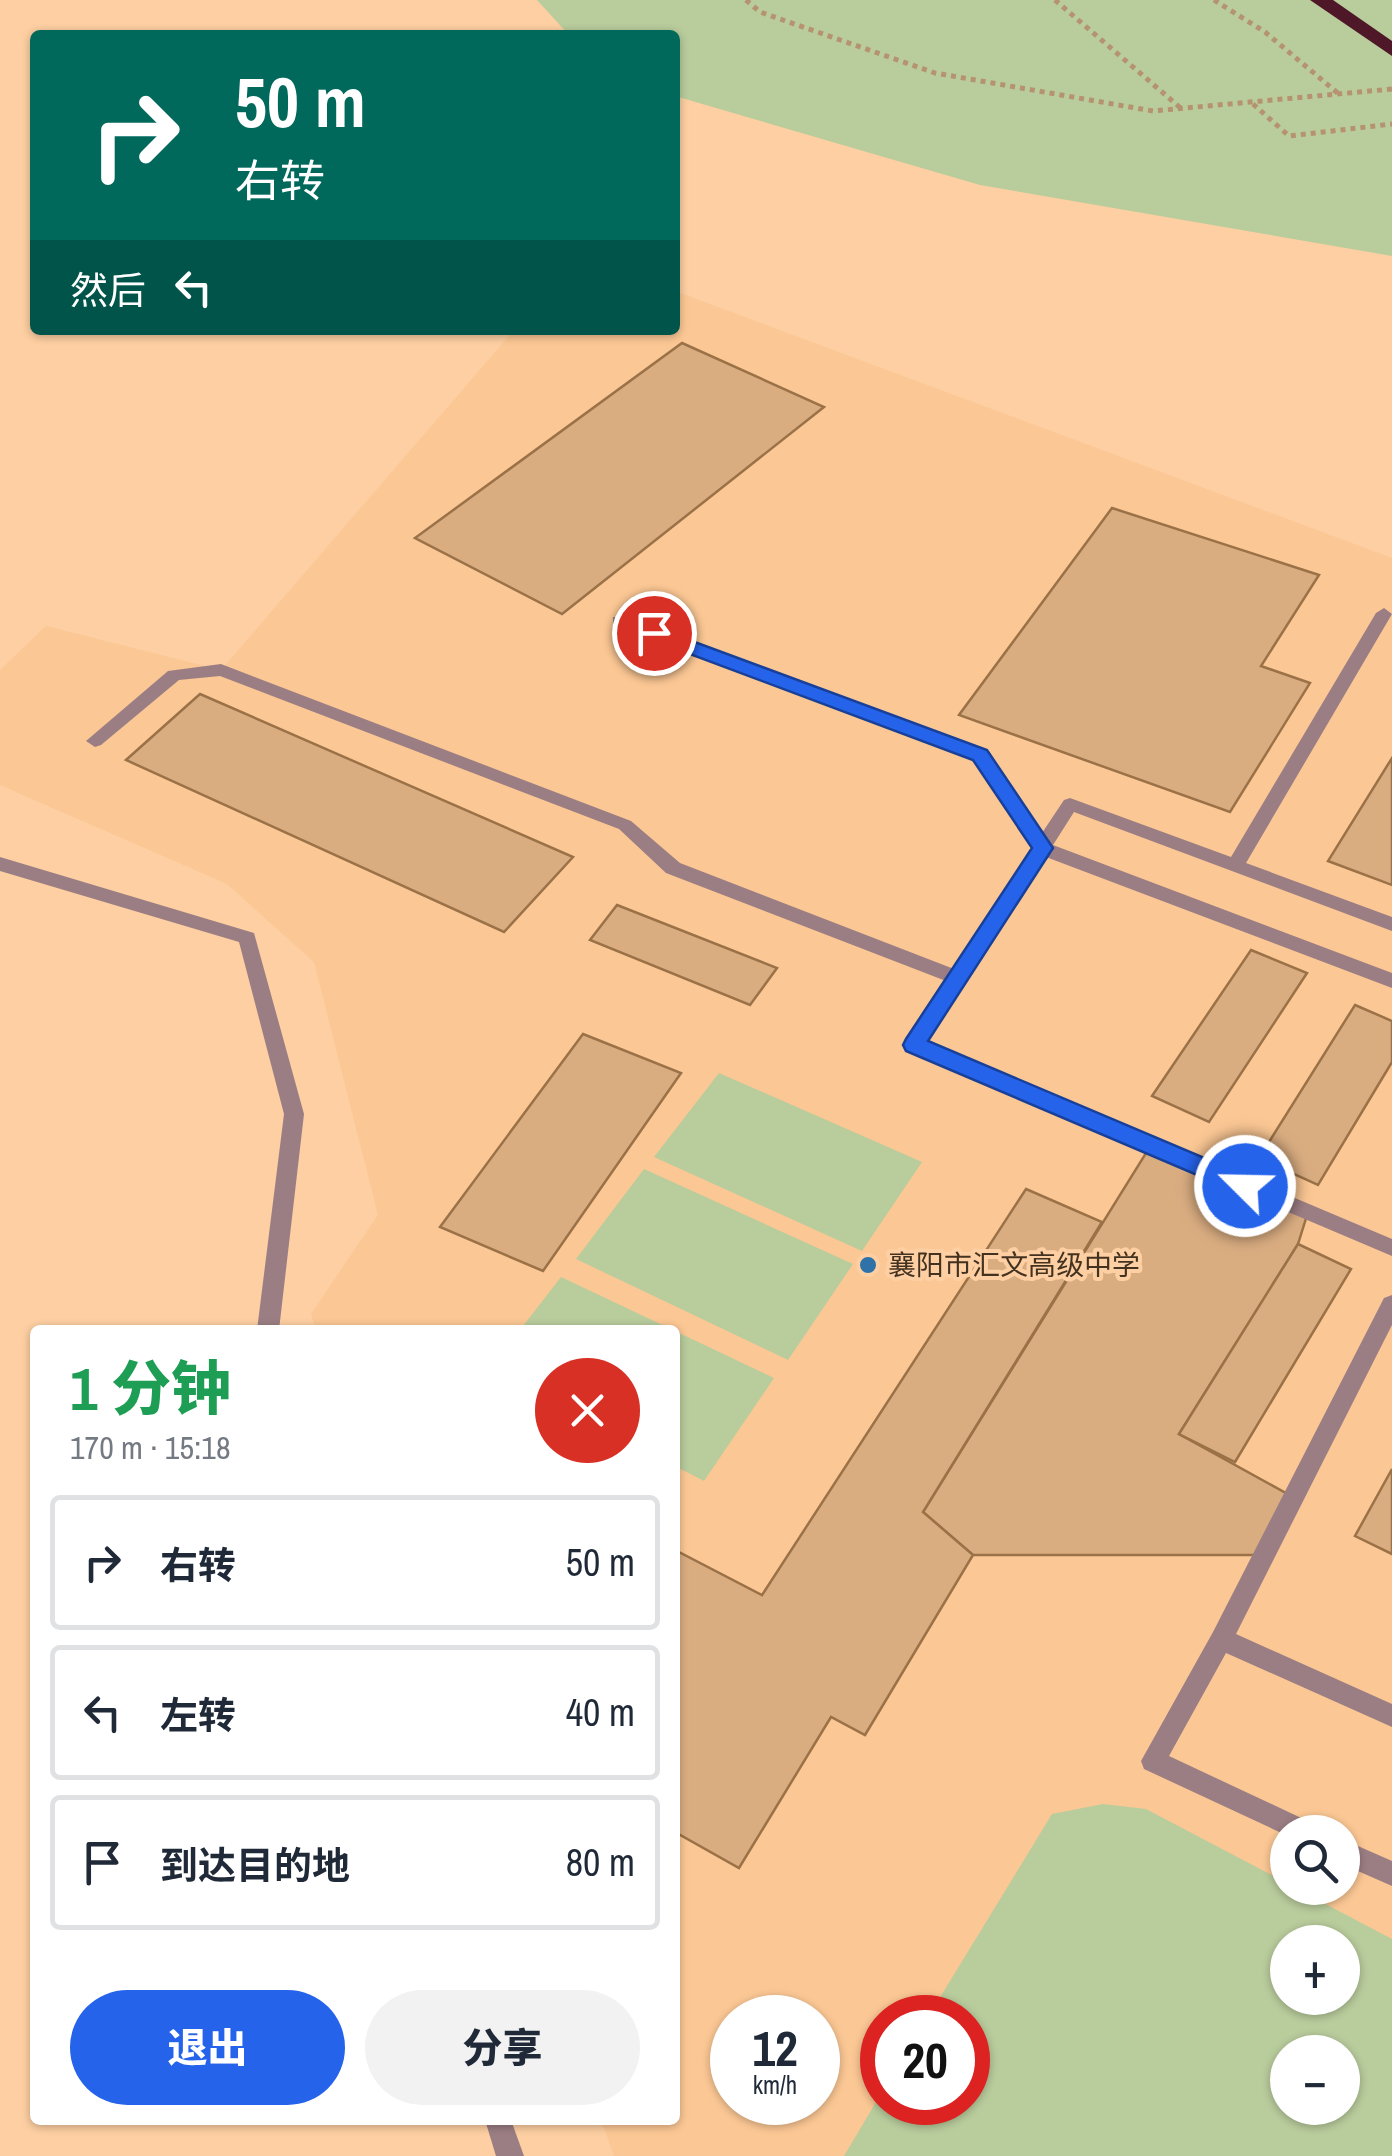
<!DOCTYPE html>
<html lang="zh">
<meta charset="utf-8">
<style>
:root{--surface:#fff;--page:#f2f2f3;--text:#1f2937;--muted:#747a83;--line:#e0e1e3;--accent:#2563eb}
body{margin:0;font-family:"Archivo Narrow","Noto Sans SC",sans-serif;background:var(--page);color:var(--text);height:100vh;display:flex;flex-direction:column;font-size:38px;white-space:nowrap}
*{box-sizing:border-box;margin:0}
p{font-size:32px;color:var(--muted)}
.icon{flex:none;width:55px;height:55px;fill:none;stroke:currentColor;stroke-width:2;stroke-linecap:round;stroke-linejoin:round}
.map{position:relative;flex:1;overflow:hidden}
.side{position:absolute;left:30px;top:1325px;width:650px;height:800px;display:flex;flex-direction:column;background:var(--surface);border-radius:10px;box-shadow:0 2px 8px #0004}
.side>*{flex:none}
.hud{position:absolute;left:30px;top:30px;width:650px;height:305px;border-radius:10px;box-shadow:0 2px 8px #0004;background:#00695c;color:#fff;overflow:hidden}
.buttons{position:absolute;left:1270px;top:1815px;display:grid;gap:20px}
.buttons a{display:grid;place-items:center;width:90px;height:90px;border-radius:50%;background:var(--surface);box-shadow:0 2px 8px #0004;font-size:50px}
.speed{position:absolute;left:710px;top:1995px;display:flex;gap:20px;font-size:50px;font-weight:700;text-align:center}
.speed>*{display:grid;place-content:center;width:130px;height:130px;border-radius:50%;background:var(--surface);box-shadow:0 2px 8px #0004;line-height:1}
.speed small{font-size:25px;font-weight:400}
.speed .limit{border:15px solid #d22;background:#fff;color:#111}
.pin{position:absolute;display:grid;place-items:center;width:85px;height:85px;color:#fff;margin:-42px;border:5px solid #fff;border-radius:50%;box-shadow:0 2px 10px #0007}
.me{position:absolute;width:110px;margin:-55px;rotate:293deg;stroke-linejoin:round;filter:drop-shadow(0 0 8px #0008)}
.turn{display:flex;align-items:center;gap:35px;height:210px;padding:0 40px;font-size:45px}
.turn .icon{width:130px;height:130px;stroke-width:2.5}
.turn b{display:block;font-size:70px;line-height:85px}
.then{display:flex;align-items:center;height:95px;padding:0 40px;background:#0003;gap:20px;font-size:38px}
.round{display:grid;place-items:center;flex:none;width:105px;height:105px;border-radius:52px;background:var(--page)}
.overview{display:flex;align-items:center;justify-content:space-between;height:170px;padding:0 40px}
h1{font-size:60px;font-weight:800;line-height:75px;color:#1e9e55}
.button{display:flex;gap:20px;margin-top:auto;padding:20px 40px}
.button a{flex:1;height:115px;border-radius:60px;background:var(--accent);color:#fff;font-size:40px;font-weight:800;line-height:115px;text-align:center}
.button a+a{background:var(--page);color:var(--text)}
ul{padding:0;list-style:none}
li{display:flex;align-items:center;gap:30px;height:135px;margin:0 20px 15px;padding:0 20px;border:5px solid var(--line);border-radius:10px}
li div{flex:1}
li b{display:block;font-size:38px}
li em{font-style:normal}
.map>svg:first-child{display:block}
</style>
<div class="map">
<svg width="1392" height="2156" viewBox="0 0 1392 2156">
<rect width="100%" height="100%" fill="#fdcfa2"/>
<path fill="#fbc794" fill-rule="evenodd" d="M675 291 1392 558V2156H614L601 2120H675V1330H316L311 1314 378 1215 314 962 227 884 0 785V670L46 626 221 670 514 330H675ZM1288 1832H1342V1888H1288ZM1288 1942H1342V1998H1288ZM732 2018H818V2102H732ZM882 2018H968V2102H882ZM1288 2052H1342V2108H1288Z"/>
<g fill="#b9cc9c" fill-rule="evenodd">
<path d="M537 0H1392V256L980 185 675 96V35H569Z"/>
<path d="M719 1073 922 1162 862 1251 654 1157Z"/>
<path d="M644 1169 853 1264 788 1360 576 1259Z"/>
<path d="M561 1277 673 1330H520Z"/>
<path d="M675 1331 774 1378 704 1481 675 1466Z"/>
<path d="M1103 1804 1146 1809 1287 1883 1288 1888H1295L1392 1939V2156H844L882 2092V2102H968V2018L928 2017 1052 1814ZM1342 1942V1998H1288V1942ZM1342 2052V2108H1288V2052Z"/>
</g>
<g fill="#daad81" stroke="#9b7247" stroke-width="2.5">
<path d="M682 343 824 407 562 614 415 538Z"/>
<path d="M1112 508 1319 575 1261 666 1310 683 1230 812 959 715Z"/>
<path d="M200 694 573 857 504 932 126 760Z"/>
<path d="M1392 758V885L1328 861Z"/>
<path d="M617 905 777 968 750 1005 590 940Z"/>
<path d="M1251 950 1307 973 1209 1122 1152 1096Z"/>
<path d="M1355 1005 1392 1021V1062L1318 1185 1259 1158Z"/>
<path d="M583 1034 681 1073 543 1271 440 1227Z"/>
<path d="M1151 1145 1308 1212 1298 1244 1179 1434 1293 1497 1264 1555H973L923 1512Z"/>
<path d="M1026 1189 1102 1222 923 1512 973 1555 865 1735 831 1717 739 1868 675 1832V1550L762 1595Z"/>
<path d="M1298 1244 1351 1269 1235 1462 1179 1434Z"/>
<path d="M1392 1469V1554L1355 1536Z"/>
</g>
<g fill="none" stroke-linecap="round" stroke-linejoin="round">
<g stroke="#b69370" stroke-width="5" stroke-dasharray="5 5" stroke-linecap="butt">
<path d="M746 0 760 12 935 73 1153 111 1392 89"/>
<path d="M1055 0 1183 110"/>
<path d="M1214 0 1265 32 1340 95"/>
<path d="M1253 104 1289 136 1392 124"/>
</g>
<g fill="#9b7e83" fill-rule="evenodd">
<path d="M1384 608 1392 614 1246 863 1392 917V931L1074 812 1053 845 1392 973V988L1046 857 926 1042 1392 1239V1256L907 1050 904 1045 907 1040 946 981 666 873 619 829 220 676 179 680 101 745 95 747 86 741 168 671 221 664 631 821 680 863 954 969 1032 848 974 759 613 625V617H625L986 751 1042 833 1064 800 1070 798 1231 857 1376 613Z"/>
<path d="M1392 1295V1325L1236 1634 1392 1704V1727L1226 1653 1169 1756 1314 1824 1317 1832H1288V1836L1144 1769 1141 1761 1213 1632 1384 1298Z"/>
<path d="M1342 1839 1392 1861V1886L1342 1864Z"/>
</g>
<g fill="#9b7e83" fill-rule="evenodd">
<path d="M0 857 254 933 304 1114 279 1330H257L284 1114 239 942 0 871Z"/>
<path d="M485 2120H511L524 2156H496Z"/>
</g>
<path fill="#4e1828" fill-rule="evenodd" d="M1310 0H1333L1392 41V56Z"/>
</g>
<path fill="#2563eb" stroke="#184099" stroke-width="2.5" d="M654 627 987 750 1053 848 928 1041 1254 1179 1257 1186 1254 1192H1237L906 1051 903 1045 906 1039 1032 848 973 760 647 638 644 633Z"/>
<circle fill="#2e72a7" stroke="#fdcfa2" stroke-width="4" cx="868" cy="1265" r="10"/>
<g text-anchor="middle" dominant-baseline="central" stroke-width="8" stroke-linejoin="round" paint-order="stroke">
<g font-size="28" fill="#443220" stroke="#fdcfa2" text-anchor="start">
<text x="888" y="1265">襄阳市汇文高级中学</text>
</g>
</g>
</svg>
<div class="buttons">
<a><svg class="icon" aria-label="search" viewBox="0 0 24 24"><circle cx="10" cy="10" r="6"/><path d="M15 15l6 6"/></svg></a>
<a>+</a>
<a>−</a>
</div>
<div class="speed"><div>12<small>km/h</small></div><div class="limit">20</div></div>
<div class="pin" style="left:654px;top:633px;background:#d93025"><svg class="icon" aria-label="arrive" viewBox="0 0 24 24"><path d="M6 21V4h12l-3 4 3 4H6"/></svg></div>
<svg class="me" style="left:1245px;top:1186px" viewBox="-20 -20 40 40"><circle r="17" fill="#2563eb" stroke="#fff" stroke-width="3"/><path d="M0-11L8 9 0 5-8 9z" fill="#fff"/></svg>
<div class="hud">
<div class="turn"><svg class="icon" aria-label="right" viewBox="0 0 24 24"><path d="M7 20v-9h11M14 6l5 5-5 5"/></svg><div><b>50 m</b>右转</div></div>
<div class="then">然后<svg class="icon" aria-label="left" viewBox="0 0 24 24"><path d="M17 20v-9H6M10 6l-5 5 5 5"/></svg></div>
</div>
<section class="side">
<div class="overview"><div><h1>1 分钟</h1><p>170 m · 15:18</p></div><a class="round" style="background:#d93025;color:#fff"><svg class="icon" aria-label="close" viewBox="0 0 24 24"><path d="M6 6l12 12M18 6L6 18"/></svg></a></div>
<ul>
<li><svg class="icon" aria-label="right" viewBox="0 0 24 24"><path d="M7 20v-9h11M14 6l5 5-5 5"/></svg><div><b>右转</b></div><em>50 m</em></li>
<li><svg class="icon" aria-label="left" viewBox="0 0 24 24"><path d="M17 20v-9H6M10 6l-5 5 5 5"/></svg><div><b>左转</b></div><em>40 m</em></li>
<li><svg class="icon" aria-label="arrive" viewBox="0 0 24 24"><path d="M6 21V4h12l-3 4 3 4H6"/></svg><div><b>到达目的地</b></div><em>80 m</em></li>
</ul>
<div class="button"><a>退出</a><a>分享</a></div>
</section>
</div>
